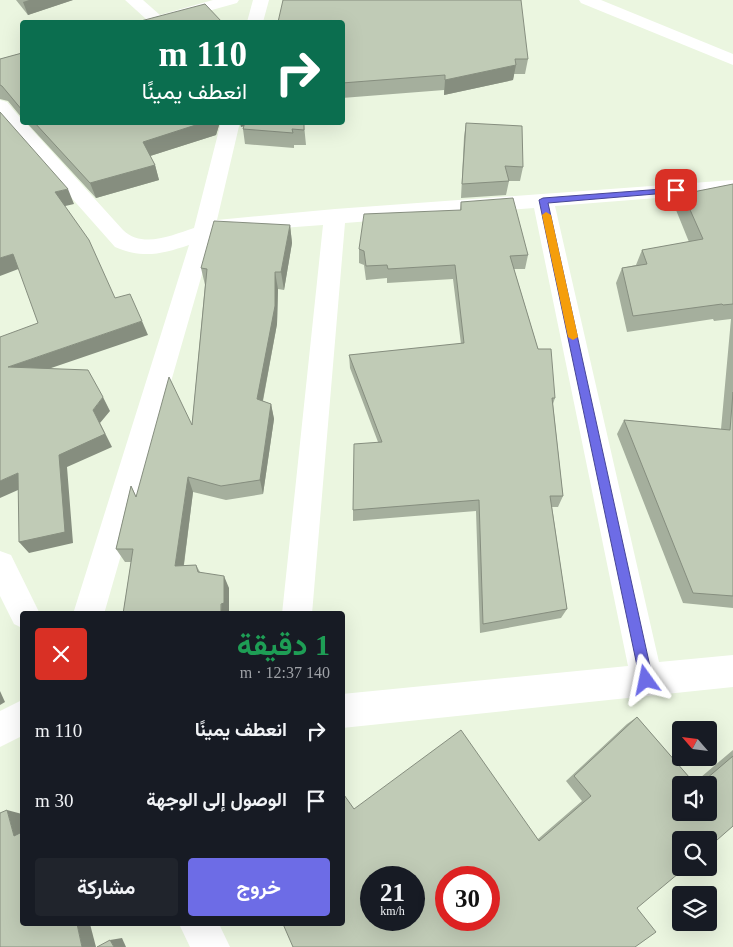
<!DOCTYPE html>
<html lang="ar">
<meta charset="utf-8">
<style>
:root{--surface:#171b24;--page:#20242c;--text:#f1f3f6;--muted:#9ea1a6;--accent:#6d6ce6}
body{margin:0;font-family:"Times New Roman",Vazirmatn,serif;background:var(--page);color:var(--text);direction:rtl;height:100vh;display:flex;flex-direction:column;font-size:19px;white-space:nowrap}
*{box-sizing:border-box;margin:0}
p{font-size:16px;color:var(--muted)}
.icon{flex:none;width:28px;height:28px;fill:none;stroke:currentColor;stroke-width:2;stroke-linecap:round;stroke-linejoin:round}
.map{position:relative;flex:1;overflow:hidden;direction:ltr}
.drawer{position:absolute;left:20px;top:611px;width:325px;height:315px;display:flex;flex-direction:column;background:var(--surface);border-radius:5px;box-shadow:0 5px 20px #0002;direction:rtl}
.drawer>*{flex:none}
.guide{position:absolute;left:20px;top:20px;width:325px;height:105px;border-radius:5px;box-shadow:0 5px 20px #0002;direction:rtl;background:#0b6e4f;color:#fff;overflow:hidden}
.needle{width:32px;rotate:298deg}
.buttons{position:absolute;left:672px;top:721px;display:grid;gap:10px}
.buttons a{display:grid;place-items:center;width:45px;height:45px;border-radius:5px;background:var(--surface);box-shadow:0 5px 20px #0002;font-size:25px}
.speed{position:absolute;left:360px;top:866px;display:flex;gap:10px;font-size:25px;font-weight:700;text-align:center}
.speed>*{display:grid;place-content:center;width:65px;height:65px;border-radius:50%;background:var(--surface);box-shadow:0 5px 20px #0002;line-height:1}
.speed small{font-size:12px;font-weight:400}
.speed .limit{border:8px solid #d22;background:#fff;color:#111}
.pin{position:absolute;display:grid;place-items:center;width:42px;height:42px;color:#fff;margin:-21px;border-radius:10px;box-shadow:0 2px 8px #0006}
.me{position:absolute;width:55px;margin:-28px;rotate:348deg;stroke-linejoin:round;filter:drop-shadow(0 0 4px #0008)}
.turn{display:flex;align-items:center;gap:18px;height:105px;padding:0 15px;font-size:22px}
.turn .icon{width:65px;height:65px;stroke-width:2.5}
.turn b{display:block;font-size:35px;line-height:42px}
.round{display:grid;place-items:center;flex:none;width:52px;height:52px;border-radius:5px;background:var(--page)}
.overview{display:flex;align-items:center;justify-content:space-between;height:85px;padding:0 15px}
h1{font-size:30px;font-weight:700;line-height:38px;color:#1e9e55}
.button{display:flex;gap:10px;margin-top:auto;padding:10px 15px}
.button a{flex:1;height:58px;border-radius:5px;background:var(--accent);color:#fff;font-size:20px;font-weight:700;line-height:58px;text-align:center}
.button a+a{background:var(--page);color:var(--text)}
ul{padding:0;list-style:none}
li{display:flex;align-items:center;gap:15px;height:70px;padding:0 15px}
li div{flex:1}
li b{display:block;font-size:19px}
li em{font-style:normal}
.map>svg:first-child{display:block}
</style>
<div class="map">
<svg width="733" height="947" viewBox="0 0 733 947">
<rect width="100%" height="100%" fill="#ebf6e0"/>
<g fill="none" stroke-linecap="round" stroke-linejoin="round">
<g fill="#fff" fill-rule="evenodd">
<path d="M125 0H143L160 15 213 0H239L237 3 169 22H144L146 19Z"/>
<path d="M253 0H269L263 22H247Z"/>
<path d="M579 0H601L733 54V65L581 3Z"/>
<path d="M0 100 7 102 22 120V122H25L123 230C143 249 172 235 194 228L221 122H240L217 220 335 209 733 180V192L555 206 659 662 733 655V687L342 728V694L628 666 534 208 345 223 312 614H282L323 225 228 232 213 236 104 614H73L189 245C162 254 143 259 115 247L0 117Z"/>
<path d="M0 551 11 555 40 614H22V628L14 624 0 596Z"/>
<path d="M22 700V736L0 747V711Z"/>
<path d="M179 924H219L230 947H190Z"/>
</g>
</g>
<g fill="#a5af9d" fill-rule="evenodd">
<path d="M16 0H73L28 15Z"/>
<path d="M342 22 528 59 525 74H514L513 80 444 95V90L342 98Z"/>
<path d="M22 53V118L8 101 0 99V59Z"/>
<path d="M26 122H220L216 135 150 156 155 165 159 180 96 198Z"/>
<path d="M240 122H314L304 125 306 145H294V148L245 144 243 129 244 126 241 127Z"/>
<path d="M466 123 523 167 520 181H509L506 195 461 198 464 137Z"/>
<path d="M733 184V608L683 603 617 434 624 420 721 429 731 319 714 321 713 319 627 332 616 283 622 268 636 265 642 250 689 242 676 210 683 194Z"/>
<path d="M461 202 528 255 525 269H514L538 349 555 398 553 404 563 496 558 507H552L567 609 561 618 480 633 476 511 353 521V510L378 442 350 368 349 355 461 344 453 279 387 283V278L366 280 364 265 359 263V249L460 210Z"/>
<path d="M290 225 292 243 284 290 278 289 277 324 263 401 271 404 274 419 263 494 226 500 193 492 184 565H196L200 572 229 588V614H123L131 562H125L116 549 131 486 136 496 192 425 205 285 201 268Z"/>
<path d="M637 717 694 783 733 750V826L681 868 354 809 538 839 582 801 566 781 627 724ZM681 785H709L681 812Z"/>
</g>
<g fill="#868e7f">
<path d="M29 0H73L28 15 23 2Z"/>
<path d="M516 65 513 80 444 95 445 80Z"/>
<path d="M205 122H220L216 135 147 157 143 142Z"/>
<path d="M240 122H253V123L241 127Z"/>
<path d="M304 122H314L304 125Z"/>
<path d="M155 165 159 180 96 198 90 183Z"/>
<path d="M68 189 74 204 61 207 55 192Z"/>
<path d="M290 225 292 243 284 290 281 272Z"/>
<path d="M13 254 21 268 0 276V258Z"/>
<path d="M275 272 278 289 277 324 260 415 257 399Z"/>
<path d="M142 321 148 335 16 380 8 367Z"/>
<path d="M103 397 110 411 100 423 112 447 67 467 73 543 29 553 19 542 59 455Z"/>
<path d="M271 404 274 419 263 494 260 480Z"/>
<path d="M18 473 27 486 0 498V481Z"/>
<path d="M188 477 193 492 182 578 175 566Z"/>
<path d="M224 576 229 588V614H221Z"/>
<path d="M0 691 5 702 0 705Z"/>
<path d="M7 810 22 814V838L14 836Z"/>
<path d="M77 924H90L96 947H82Z"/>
<path d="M122 938 126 947H114L110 940Z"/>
</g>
<g fill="#c0cbb6" stroke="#868e7f" fill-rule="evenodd">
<path d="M283 0H521L528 59H515L516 65 445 80V75L342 83V22H278Z"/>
<path d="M205 4 222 22H137Z"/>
<path d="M22 53V110L2 86 0 85V59Z"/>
<path d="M0 112 68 189 55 192 89 240 115 298 130 294 142 321 8 367 88 370 103 397 93 410 105 434 59 455 65 532 19 542 18 473 0 481V337L38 323 13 254 0 258Z"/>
<path d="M34 122H205L143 142 155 165 90 183Z"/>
<path d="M245 122H304V130L292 129 293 133 243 129Z"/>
<path d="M466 123 522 126 523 167 505 166 509 181 462 184Z"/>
<path d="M733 184V304L723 305 722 304 633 316 622 268 647 264 642 250 703 239 683 194Z"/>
<path d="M513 198 528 255 510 256 538 349H551L555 398H552L563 496H550L567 609 483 624 479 500 353 510 354 444 382 442 349 355 464 343 455 265 388 269 387 265 366 266 364 251 359 249 364 214 461 210V202Z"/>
<path d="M214 221 290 225 281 272H275V306L257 399 271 404 260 480 221 486 188 477 175 566 196 565 198 572 224 576V603L221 604V614H123L133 549H116L131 486 136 497 169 377 192 425 207 269 201 268Z"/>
<path d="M733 392V596L693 593 624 420 730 430Z"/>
<path d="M637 717 696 785H681V812H709V785H699L733 756V826L709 847V840H681V868H685L637 908 656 932 635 947H293L283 924H342V792L354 809 461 730 539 841 591 796 574 776ZM371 878H414V920H371ZM446 878H489V920H446Z"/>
<path d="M7 810 14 836 22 832V924H77L82 947H0V813Z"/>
<path d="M110 940 114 947H97Z"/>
</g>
<path fill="#6d6ce6" stroke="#474696" d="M676 188 680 190 679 192 548 203 653 680 651 685 646 687 642 685 640 680 539 200 543 198Z"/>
<path fill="#f59e0b" d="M546 212 551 215 578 337 573 340 568 337 542 215Z"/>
</svg>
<div class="buttons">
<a><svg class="needle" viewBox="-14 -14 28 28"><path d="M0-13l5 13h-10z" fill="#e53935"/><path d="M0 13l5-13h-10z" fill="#9ea1a6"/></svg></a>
<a><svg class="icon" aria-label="sound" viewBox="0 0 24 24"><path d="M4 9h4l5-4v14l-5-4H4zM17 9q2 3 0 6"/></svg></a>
<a><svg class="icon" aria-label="search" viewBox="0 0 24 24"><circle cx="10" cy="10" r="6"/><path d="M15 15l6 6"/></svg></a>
<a><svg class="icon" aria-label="layers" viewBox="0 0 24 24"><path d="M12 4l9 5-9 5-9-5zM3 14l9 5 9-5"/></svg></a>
</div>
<div class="speed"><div>21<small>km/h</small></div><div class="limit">30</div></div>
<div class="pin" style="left:676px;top:190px;background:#d93025"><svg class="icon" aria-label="arrive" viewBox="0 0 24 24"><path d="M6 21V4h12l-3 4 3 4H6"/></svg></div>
<svg class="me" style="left:646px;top:680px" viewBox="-20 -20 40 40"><path d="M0-17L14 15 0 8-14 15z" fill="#6d6ce6" stroke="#fff" stroke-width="4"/></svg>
<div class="guide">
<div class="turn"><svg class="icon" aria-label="right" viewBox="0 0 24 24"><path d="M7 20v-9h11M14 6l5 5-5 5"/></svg><div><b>110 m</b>انعطف يمينًا</div></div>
</div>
<section class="drawer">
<div class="overview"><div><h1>1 دقيقة</h1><p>140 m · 12:37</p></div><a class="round" style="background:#d93025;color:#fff"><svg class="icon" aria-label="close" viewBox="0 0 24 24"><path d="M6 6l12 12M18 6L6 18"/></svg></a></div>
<ul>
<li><svg class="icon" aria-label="right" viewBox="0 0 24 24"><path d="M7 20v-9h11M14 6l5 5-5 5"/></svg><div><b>انعطف يمينًا</b></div><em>110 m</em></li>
<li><svg class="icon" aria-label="arrive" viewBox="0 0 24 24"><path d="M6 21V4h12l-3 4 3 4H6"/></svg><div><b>الوصول إلى الوجهة</b></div><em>30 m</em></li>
</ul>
<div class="button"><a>خروج</a><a>مشاركة</a></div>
</section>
</div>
